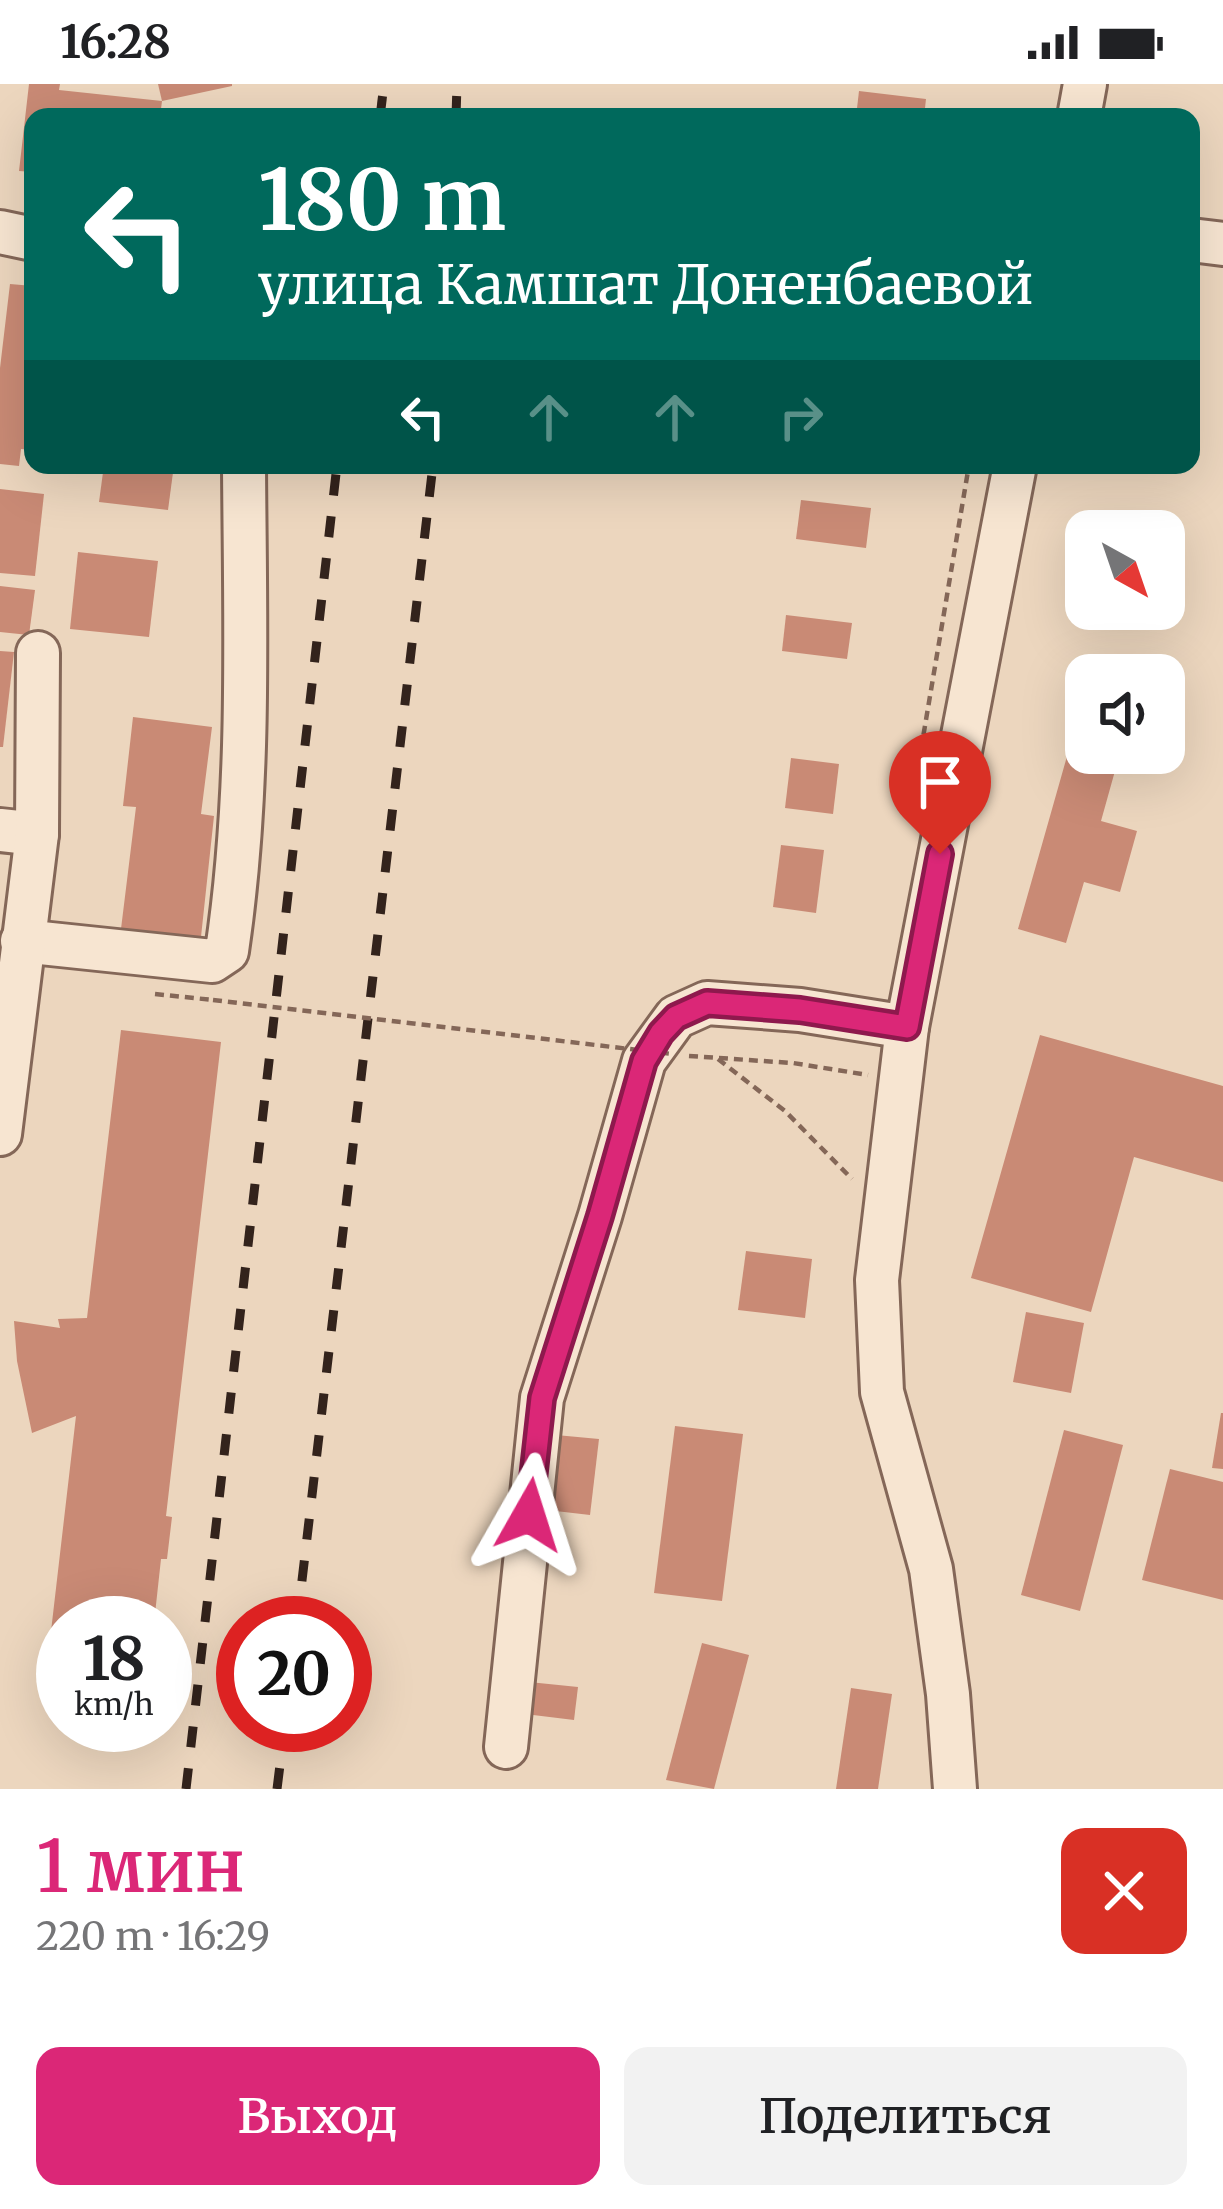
<!DOCTYPE html>
<html lang="ru">
<meta charset="utf-8">
<style>
:root{--surface:#fff;--page:#f2f2f2;--text:#202124;--muted:#757577;--accent:#db2777}
body{margin:0;font-family:Merriweather,serif;background:var(--page);color:var(--text);height:100vh;display:flex;flex-direction:column;font-size:45px;white-space:nowrap}
*{box-sizing:border-box;margin:0}
p{font-size:39px;color:var(--muted)}
.icon{flex:none;width:66px;height:66px;fill:none;stroke:currentColor;stroke-width:2;stroke-linecap:round;stroke-linejoin:round}
.map{position:relative;height:1705px;overflow:hidden}
.side{display:flex;flex-direction:column;background:var(--surface);flex:1}
.side>*{flex:none}
.top-card{position:absolute;left:24px;top:24px;width:1176px;height:366px;border-radius:24px;box-shadow:0 12px 48px #0002;background:#00695c;color:#fff;overflow:hidden}
.needle{width:78px;rotate:140deg}
.buttons{position:absolute;left:1065px;top:426px;display:grid;gap:24px}
.buttons a{display:grid;place-items:center;width:120px;height:120px;border-radius:24px;background:var(--surface);box-shadow:0 12px 48px #0002;font-size:60px}
.speed{position:absolute;left:36px;top:1512px;display:flex;gap:24px;font-size:60px;font-weight:700;text-align:center}
.speed>*{display:grid;place-content:center;width:156px;height:156px;border-radius:50%;background:var(--surface);box-shadow:0 12px 48px #0002;line-height:1}
.speed small{font-size:30px;font-weight:400}
.speed .limit{border:18px solid #d22;background:#fff;color:#111}
.pin{position:absolute;display:grid;place-items:center;width:102px;height:102px;color:#fff;margin:-123px -51px;border-radius:50% 50% 50% 0;rotate:-45deg;box-shadow:0 0 12px #0007}
.pin .icon{rotate:45deg}
.me{position:absolute;width:132px;margin:-66px;rotate:6deg;stroke-linejoin:round;filter:drop-shadow(0 0 9px #0008)}
.turn{display:flex;align-items:center;gap:42px;height:252px;padding:0 36px;font-size:54px}
.turn .icon{width:156px;height:156px;stroke-width:2.5}
.turn b{display:block;font-size:84px;line-height:102px}
.lanes{display:flex;align-items:center;height:114px;padding:0 36px;background:#0003;justify-content:center;gap:60px;direction:ltr}
.lanes .off{opacity:.35}
.round{display:grid;place-items:center;flex:none;width:126px;height:126px;border-radius:24px;background:var(--page)}
.headline{display:flex;align-items:center;justify-content:space-between;height:204px;padding:0 36px}
h1{font-size:72px;font-weight:600;line-height:90px;color:var(--accent)}
.button{display:flex;gap:24px;margin-top:auto;padding:24px 36px}
.button a{flex:1;height:138px;border-radius:24px;background:var(--accent);color:#fff;font-size:48px;font-weight:600;line-height:138px;text-align:center}
.button a+a{background:var(--page);color:var(--text)}
.status{display:flex;justify-content:space-between;align-items:center;height:84px;padding:0 60px;background:var(--surface);direction:ltr}
.status svg{height:33px;fill:currentColor}
.map>svg:first-child{display:block}
</style>
<div class="status"><b>16:28</b><svg viewBox="0 0 49 12"><path d="M0 12V9h3v3zM5 12V6h3v6zM10 12V3h3v9zM15 12V0h3v12zM26 1h20v11H26zM47 4h2v5h-2z"/></svg></div>
<div class="map">
<svg width="1223" height="1705" viewBox="0 0 1223 1705">
<rect width="100%" height="100%" fill="#ecd6be"/>
<g fill="#c98a75">
<path d="M29 0H60L59 6 162 17 160 33H33V88L19 87Z"/>
<path d="M158 0H232V2L162 17Z"/>
<path d="M859 7 926 15 924 33H856Z"/>
<path d="M10 200 33 202V366L21 365 19 382 0 380V284Z"/>
<path d="M104 381H174L168 426 99 418Z"/>
<path d="M0 405 44 410 35 492 0 489Z"/>
<path d="M801 416 871 424 866 464 796 455Z"/>
<path d="M78 468 158 477 149 553 70 545Z"/>
<path d="M0 502 35 506 29 551 0 548Z"/>
<path d="M786 531 852 539 847 575 782 567Z"/>
<path d="M0 567 14 568 3 663H0Z"/>
<path d="M1079 630 1086 632V669H1120L1101 737 1137 747 1120 808 1084 798 1066 859 1018 845Z"/>
<path d="M133 633 212 643 201 730 214 732 200 862 120 853 136 723 123 722Z"/>
<path d="M791 674 839 680 833 730 785 724Z"/>
<path d="M781 761 824 766 816 829 773 823Z"/>
<path d="M121 946 221 958 166 1432 172 1433 167 1475H161L154 1539H63V1601L45 1599 76 1332 32 1349 17 1277 14 1237 60 1244 58 1235 87 1234Z"/>
<path d="M1040 951 1223 1002V1098L1134 1073 1091 1228 971 1194Z"/>
<path d="M746 1167 812 1175 805 1234 738 1226Z"/>
<path d="M1026 1228 1084 1239 1071 1309 1013 1298Z"/>
<path d="M1221 1329H1223V1385L1212 1384Z"/>
<path d="M675 1342 743 1350 722 1517 654 1509Z"/>
<path d="M1064 1346 1123 1361 1080 1527 1021 1511Z"/>
<path d="M556 1351 599 1355 590 1431 547 1426Z"/>
<path d="M1170 1385 1223 1398V1516L1142 1496Z"/>
<path d="M702 1559 749 1571 714 1705 666 1696Z"/>
<path d="M529 1598 578 1603 574 1636 525 1630Z"/>
<path d="M851 1604 892 1610 878 1705H836Z"/>
</g>
<g fill="none" stroke-linecap="round" stroke-linejoin="round">
<defs>
<g id="minor">
<path d="M1079 33 1085 0"/>
<path d="M0 148 33 155"/>
<path d="M1191 156 1223 160"/>
<path d="M0 746 37 750"/>
<path d="M22 857 212 877 227 867C251 705 245 544 244 381"/>
<path d="M0 1050 37 750 38 569"/>
<path d="M506 1663 542 1314 600 1132 644 977 676 933 707 919 800 926 907 943"/>
<path d="M955 1705 948 1610 931 1485 882 1308 877 1196 907 943 1015 381"/>
</g>
</defs>
<use href="#minor" stroke="#846758" stroke-width="48"/>
<g stroke="#846758" stroke-width="4.5" stroke-dasharray="9 6" stroke-linecap="butt">
<path d="M916 695 969 381"/>
<path d="M155 910 213 916"/>
<path d="M689 972 793 979 868 991"/>
<path d="M718 975 785 1027 852 1095"/>
</g>
<use href="#minor" stroke="#f7e5d1" stroke-width="42"/>
<g stroke="#33231c" stroke-width="9" stroke-dasharray="21 21" stroke-linecap="butt">
<path d="M380 33 384 0"/>
<path d="M456 33 457 0"/>
<path d="M297 1539 433 381"/>
<path d="M186 1705 337 381"/>
<path d="M277 1705 285 1641"/>
</g>
<path stroke="#846758" stroke-width="4.5" stroke-dasharray="9 6" stroke-linecap="butt" d="M213 916 672 970"/>
</g>
<g fill="none" stroke-linecap="round" stroke-linejoin="round">
<defs>
<path id="route" d="M529 1431 542 1314 600 1132 644 977 661 949 676 933 707 919 800 926 907 943 940 770"/>
</defs>
<use href="#route" stroke="#8e194d" stroke-width="30"/>
<use href="#route" stroke="#db2777" stroke-width="21"/>
</g>
</svg>
<div class="buttons">
<a><svg class="needle" viewBox="-14 -14 28 28"><path d="M0-13l5 13h-10z" fill="#e53935"/><path d="M0 13l5-13h-10z" fill="#757577"/></svg></a>
<a><svg class="icon" aria-label="sound" viewBox="0 0 24 24"><path d="M4 9h4l5-4v14l-5-4H4zM17 9q2 3 0 6"/></svg></a>
</div>
<div class="speed"><div>18<small>km/h</small></div><div class="limit">20</div></div>
<div class="pin" style="left:940px;top:770px;background:#d93025"><svg class="icon" aria-label="arrive" viewBox="0 0 24 24"><path d="M6 21V4h12l-3 4 3 4H6"/></svg></div>
<svg class="me" style="left:529px;top:1431px" viewBox="-20 -20 40 40"><path d="M0-17L14 15 0 8-14 15z" fill="#db2777" stroke="#fff" stroke-width="4"/></svg>
<div class="top-card">
<div class="turn"><svg class="icon" aria-label="left" viewBox="0 0 24 24"><path d="M17 20v-9H6M10 6l-5 5 5 5"/></svg><div><b>180 m</b>улица Камшат Доненбаевой</div></div>
<div class="lanes"><svg class="icon" aria-label="left" viewBox="0 0 24 24"><path d="M17 20v-9H6M10 6l-5 5 5 5"/></svg><svg class="icon off" aria-label="ahead" viewBox="0 0 24 24"><path d="M12 20V5M6 11l6-6 6 6"/></svg><svg class="icon off" aria-label="ahead" viewBox="0 0 24 24"><path d="M12 20V5M6 11l6-6 6 6"/></svg><svg class="icon off" aria-label="right" viewBox="0 0 24 24"><path d="M7 20v-9h11M14 6l5 5-5 5"/></svg></div>
</div>
</div>
<section class="side">
<div class="headline"><div><h1>1 мин</h1><p>220 m · 16:29</p></div><a class="round" style="background:#d93025;color:#fff"><svg class="icon" aria-label="close" viewBox="0 0 24 24"><path d="M6 6l12 12M18 6L6 18"/></svg></a></div>
<div class="button"><a>Выход</a><a>Поделиться</a></div>
</section>
